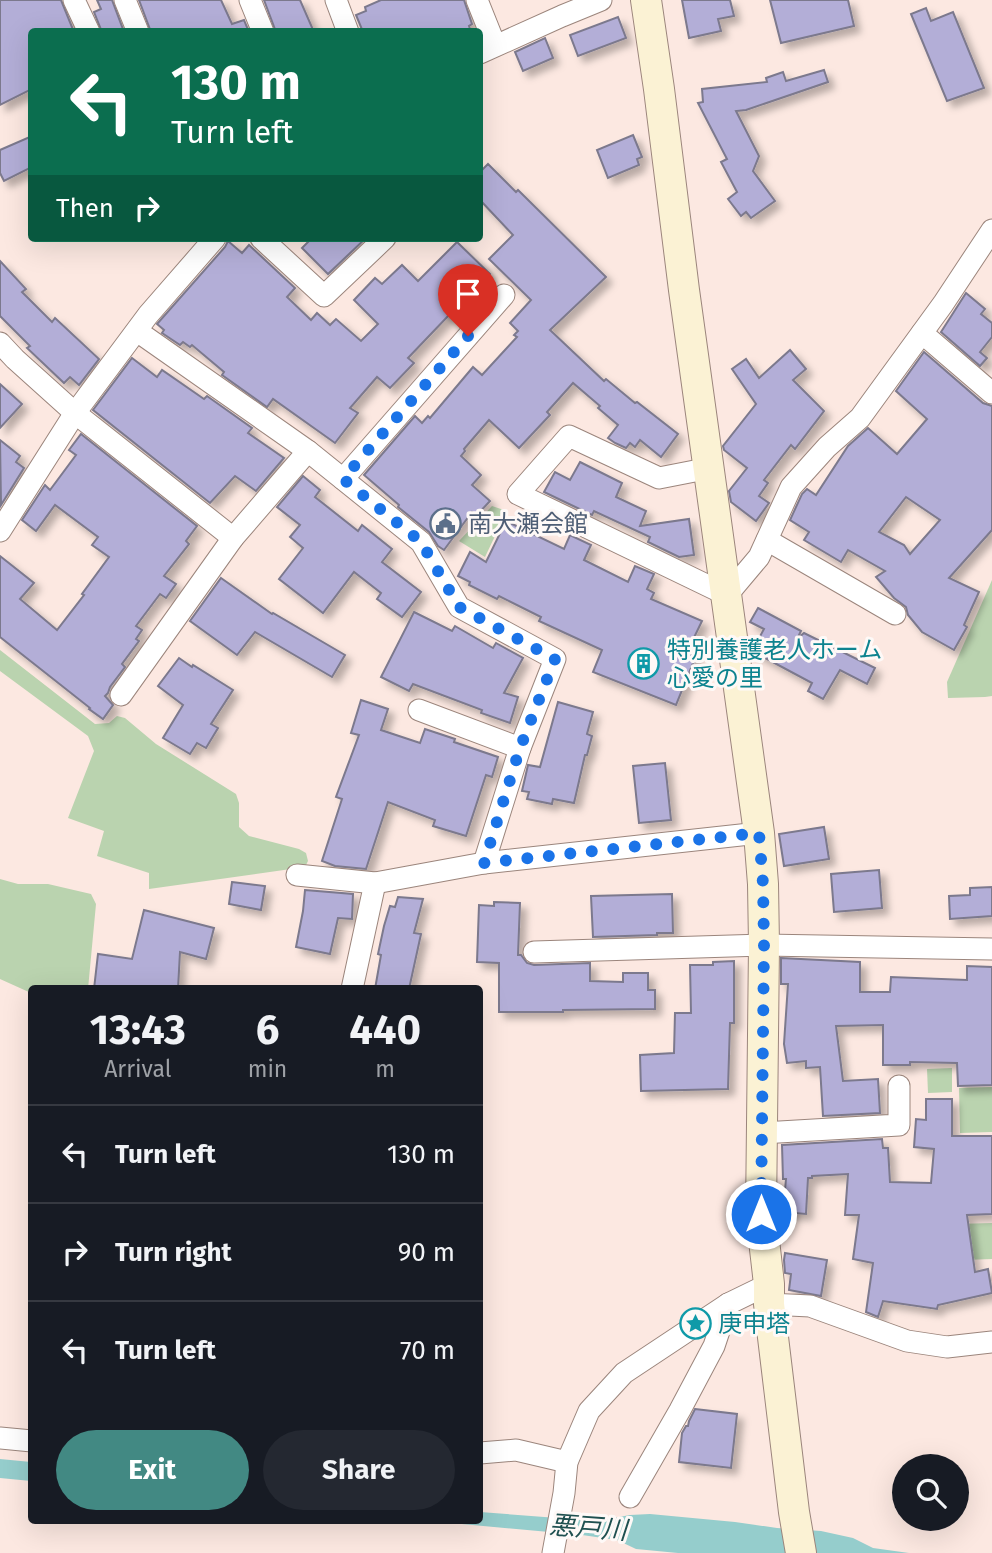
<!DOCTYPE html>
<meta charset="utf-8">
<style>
:root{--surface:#171b24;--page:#242831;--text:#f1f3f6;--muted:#9ea1a6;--line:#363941;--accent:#428983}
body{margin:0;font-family:"Fira Sans","Noto Sans JP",sans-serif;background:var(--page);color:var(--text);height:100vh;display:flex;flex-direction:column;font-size:26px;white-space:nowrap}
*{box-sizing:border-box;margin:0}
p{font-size:23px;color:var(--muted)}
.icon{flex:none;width:38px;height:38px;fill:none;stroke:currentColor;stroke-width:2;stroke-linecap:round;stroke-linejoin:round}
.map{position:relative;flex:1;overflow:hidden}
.drawer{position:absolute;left:28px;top:985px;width:455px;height:539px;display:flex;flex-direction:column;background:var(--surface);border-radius:7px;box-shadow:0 7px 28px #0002}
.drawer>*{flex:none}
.guide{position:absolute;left:28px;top:28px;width:455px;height:214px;border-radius:7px;box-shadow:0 7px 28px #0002;background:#0b6e4f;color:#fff;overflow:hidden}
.fabs{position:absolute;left:892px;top:1454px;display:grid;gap:14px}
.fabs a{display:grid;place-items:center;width:77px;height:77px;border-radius:50%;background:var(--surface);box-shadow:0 7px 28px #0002;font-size:35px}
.pin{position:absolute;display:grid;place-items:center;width:60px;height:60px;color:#fff;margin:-72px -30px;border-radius:50% 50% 50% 0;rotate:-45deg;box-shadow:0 0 7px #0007}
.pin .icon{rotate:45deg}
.me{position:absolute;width:77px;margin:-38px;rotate:0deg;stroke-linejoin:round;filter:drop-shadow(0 0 5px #0008)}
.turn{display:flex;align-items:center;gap:24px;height:147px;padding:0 28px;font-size:32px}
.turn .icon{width:91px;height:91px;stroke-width:2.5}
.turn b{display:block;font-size:49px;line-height:60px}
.then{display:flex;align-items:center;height:66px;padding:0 28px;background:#0003;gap:14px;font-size:26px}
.eta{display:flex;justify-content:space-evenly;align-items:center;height:119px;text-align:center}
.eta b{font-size:42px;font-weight:700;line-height:49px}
.primary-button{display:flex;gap:14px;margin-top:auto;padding:14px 28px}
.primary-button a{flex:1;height:80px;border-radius:42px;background:var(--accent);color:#fff;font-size:28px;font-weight:700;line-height:80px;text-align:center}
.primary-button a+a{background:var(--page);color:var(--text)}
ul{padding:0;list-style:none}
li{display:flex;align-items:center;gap:21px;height:98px;padding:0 28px;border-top:2px solid var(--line)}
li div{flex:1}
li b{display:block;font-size:26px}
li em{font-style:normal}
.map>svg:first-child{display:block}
</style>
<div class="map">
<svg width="992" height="1553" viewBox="0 0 992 1553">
<defs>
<filter id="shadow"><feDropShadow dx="6" dy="6" stdDeviation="3.5" flood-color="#0004"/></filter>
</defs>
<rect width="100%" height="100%" fill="#fce8e1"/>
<g fill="#bad3af">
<path d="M492 506 507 511 485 557 459 541Z"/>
<path d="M992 580V696L985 697 948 698 947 682Z"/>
<path d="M0 650 95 724 109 723 117 716 125 718 156 744 236 794 239 803V827L249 836 299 849 306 853 308 861 305 867 149 889V873L97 856 104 831 68 818 94 751 88 736 0 671Z"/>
<path d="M0 879 18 884H48L91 894 96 904 88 989H32L31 993 0 979Z"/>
<path d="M952 1068V1092L928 1093 927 1069Z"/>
<path d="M992 1087V1132L960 1133 959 1088Z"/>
<path d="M992 1223V1259L964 1260 957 1224Z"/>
</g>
<g fill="#95cdcc">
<path d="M0 1459 31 1462V1481L0 1478Z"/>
<path d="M480 1512 597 1521 630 1515 650 1514 735 1522 777 1528 821 1531 853 1538 873 1548 909 1553H678L636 1549 617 1540 582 1535 429 1521H480Z"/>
</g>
<g fill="#b3aed7" stroke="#7c798d" stroke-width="2" fill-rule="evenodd" filter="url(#shadow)">
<path d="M0 0H61L74 32H32V89L0 105Z"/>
<path d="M97 0H112L124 32H102L94 12 101 9Z"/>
<path d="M139 0H221L232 24 244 20 249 32H151Z"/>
<path d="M264 0H300L314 32H276Z"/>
<path d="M381 0H464L472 24 469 26 471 32H363L356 15 366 11 365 7Z"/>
<path d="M682 0H730L734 16 718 19 721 31 689 38Z"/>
<path d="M770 0H848L854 26 781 43Z"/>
<path d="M926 8 931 21 953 12 984 88 947 101 911 14Z"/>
<path d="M618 17 626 38 578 56 570 35Z"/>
<path d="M545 38 553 58 523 71 515 52Z"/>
<path d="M824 70 828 82 746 110 736 111 759 156 753 171 775 201 751 218 746 212 741 216 728 199 737 192 721 162 727 159 698 103 703 102 702 89 767 82 766 78 783 72 786 81Z"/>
<path d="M633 135 642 157 637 159 639 165 608 178 597 150Z"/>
<path d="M32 136V167L4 181 0 173V150Z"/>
<path d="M488 164 516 192 518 190 606 277 550 330 604 381 606 379 635 403 637 402 678 434 661 457 640 440 635 447 630 443 626 448 615 443 608 438 618 425 598 408 600 406 573 383 547 412 550 415 519 448 489 420 464 449 465 451 461 456 481 475 472 485 490 501 476 516 472 512 444 550 438 546 429 532 398 507 399 505 364 475 415 416 422 423 428 416 430 418 473 367 482 375 517 337 514 335 518 331 510 323 531 300 489 259 513 235 480 200V172Z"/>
<path d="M312 238H366L328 274 302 248Z"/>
<path d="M228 241 242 253 249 245 295 288 287 297 311 320 317 313 330 325 336 319 361 341 378 324 354 300 375 278 382 284 402 265 418 281 457 242 490 274 469 295 478 304 462 323 451 313 408 358 414 363 390 388 377 377 350 408 358 413 335 443 273 399 267 407 222 375 224 372 192 345 190 347 183 342 180 345 162 333 164 330 157 324 225 247Z"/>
<path d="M0 261 26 289 22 292 52 322 55 318 99 359 79 385 70 377 64 383 27 348 30 346 0 316Z"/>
<path d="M966 293 985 309 981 314 992 323V337L980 352 987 358 980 366 941 332Z"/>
<path d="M790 350 806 369 793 380 824 411 795 449 791 445 764 480 768 483 759 496 769 503 756 521 731 502 729 491 747 468 724 450 723 446 756 404 732 369 746 359 759 378Z"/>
<path d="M924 352 983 403 992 406V530L949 578 979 592 964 625 967 627 954 650 922 632 908 615 906 607 894 598 876 577 885 571 848 550 841 562 804 540 809 532 790 520 802 494 807 489 816 495 848 446 868 428 897 454 927 419 896 391ZM906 497 940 520 910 554 904 545 879 532Z"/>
<path d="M132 358 157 377 162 370 204 399 207 396 252 428 248 433 284 458 256 491 235 476 210 503 93 410Z"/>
<path d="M0 384 22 404 0 428Z"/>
<path d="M81 434 197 526 186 541 189 544 164 576 176 584 166 598 160 594 136 626 142 630 136 639 139 641 122 664 125 667 110 687 108 693 105 696 113 705 103 719 89 709 90 708 0 637V556L34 583 20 599 57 630 84 595 82 594 109 557 92 545 98 537 55 505 36 531 22 520 45 485 50 490 76 455 69 450Z"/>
<path d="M0 440 20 456 16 462 24 468 1 505Z"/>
<path d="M580 462 622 483 616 497 646 511 640 526 689 519 694 555 679 557 648 542 650 537 594 511 592 515 544 492 555 472 570 480Z"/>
<path d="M303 476 320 490 315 497 358 531 362 525 392 549 382 562 421 592 402 617 377 599 381 593 354 572 323 613 279 579 303 548 290 537 300 525 277 507Z"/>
<path d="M506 521 564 549 570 535 591 545 584 560 628 582 635 566 654 574 647 589 654 593 651 599 702 621 687 652 696 656 676 705 593 672 602 650 539 621 541 617 499 596 497 599 469 585 470 582 458 576 470 552 486 562Z"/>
<path d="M221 578 272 614 273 613 345 655 332 677 255 632 237 655 190 621Z"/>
<path d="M758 608 801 631 797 639 804 633 875 668 867 684 840 670 823 699 808 691 812 683 752 651 764 629 750 622Z"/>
<path d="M414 612 452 631 455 626 493 648 496 643 523 658 504 693 518 697 510 723 481 713 482 710 413 684 409 691 381 677Z"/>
<path d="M179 658 192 667 193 665 233 690 211 724 218 728 206 748 197 743 190 754 163 738 183 705 158 686Z"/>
<path d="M361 700 388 709 381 730 420 743 425 729 455 739 454 742 498 757 492 777 486 775 466 836 433 826 435 820 388 802 366 869 335 866 322 861 342 799 336 797 359 735 351 733Z"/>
<path d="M558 702 593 712 587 734 592 736 587 755H585L574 803 553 799 552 804 527 799 529 792 522 791 528 765 540 767Z"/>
<path d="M665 763 671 820 639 823 633 766Z"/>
<path d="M824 827 829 859 784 866 779 834Z"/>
<path d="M879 870 882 908 834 912 831 874Z"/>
<path d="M232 882 265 886 261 910 229 904Z"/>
<path d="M992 887V916L950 919 949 896 970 895V888Z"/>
<path d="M305 890 353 894 352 919 338 918 330 954 296 947 303 911Z"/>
<path d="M672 894 673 933H657V935L593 937 591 896Z"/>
<path d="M398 897 423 899 414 933 421 934 409 989H375L381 955 378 954 384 926 390 906 395 907Z"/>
<path d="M494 902 520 903 518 955H521L527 963 534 965 590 963V981L623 982V973H648V990H655V1009L563 1010V1012H499V963L477 962 479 905 494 906Z"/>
<path d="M144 910 214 928 206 959 180 952 178 989H94L98 954 132 959Z"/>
<path d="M781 958 860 962V992H890L891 977 967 980V966L992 967V1085L958 1086 957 1063 910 1062V1065H883V1025L836 1026 843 1081 878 1079 880 1113 823 1116 820 1067 806 1068V1061L787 1063 784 1044 788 984H781Z"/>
<path d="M734 961V1023H730L728 1089 641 1091 640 1055 674 1053 675 1013H691L690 965H713V962Z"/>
<path d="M926 1099H952V1136H992V1214L967 1215 975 1272 988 1269 992 1293 938 1305 937 1309 883 1301 878 1317 866 1312 873 1263 853 1259 859 1215H845L848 1174 812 1176V1178H808L806 1214 783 1212 786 1179H783L782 1145 882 1139 883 1148H888L890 1182 931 1183 934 1149 914 1147 916 1119 926 1120Z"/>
<path d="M785 1253 827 1260 821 1296 789 1290 791 1274 785 1273 784 1260Z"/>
<path d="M695 1409 737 1414 731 1468 679 1462 682 1433 686 1426H688L689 1421Z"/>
</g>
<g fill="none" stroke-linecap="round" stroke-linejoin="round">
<defs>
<g id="street">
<path d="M74 0 89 32"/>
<path d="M125 0 138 32"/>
<path d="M250 0 263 32"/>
<path d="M336 0 348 32"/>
<path d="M477 0 495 45"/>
<path d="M480 53 562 16 601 0"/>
<path d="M261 238 324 296 385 238"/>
<path d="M137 331 308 451 421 542 459 607 555 659 520 748 484 863"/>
<path d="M922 333 992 393"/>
<path d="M0 343 15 359 75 413 233 538"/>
<path d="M710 468 659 478 569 436 518 494 727 595 759 557 791 487 827 447 860 418 943 304 992 230"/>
<path d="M343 479 504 295"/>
<path d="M0 531 75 413 148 315 215 238"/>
<path d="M767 540 895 614"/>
<path d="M121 695 233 538 308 451"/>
<path d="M419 710 520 748"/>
<path d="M297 875 375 883 484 863 759 833"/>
<path d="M534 952 764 945 992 949"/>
<path d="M352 989 375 883"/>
<path d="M761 1133 899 1125V1086"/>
<path d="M769 1304 810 1306 907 1341 947 1347 992 1342"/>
<path d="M0 1438 32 1441"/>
<path d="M480 1453 516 1450 567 1462"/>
<path d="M630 1497 680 1410 714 1346 728 1304"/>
<path d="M553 1553 564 1493 567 1462 589 1411 624 1373 728 1304 769 1284"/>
</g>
<path id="secondary" d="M646 0 659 89 684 290 759 833 763 884 764 945 761 1214 769 1284V1304L794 1512 801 1553"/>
</defs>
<use href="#street" stroke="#9b857c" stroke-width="23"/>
<use href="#secondary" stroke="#9b857c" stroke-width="32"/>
<use href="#street" stroke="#fff" stroke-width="21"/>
<use href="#secondary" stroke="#fbf2d4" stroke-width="30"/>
</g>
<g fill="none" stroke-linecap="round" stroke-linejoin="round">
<path stroke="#1a73e8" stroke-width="12" stroke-dasharray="0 21.6" d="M468 336 343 479 421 542 459 607 555 659 520 748 484 863 759 833 763 884 764 945 761 1214"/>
</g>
<defs>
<symbol id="civic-ring" viewBox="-11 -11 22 22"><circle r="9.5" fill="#fef9f7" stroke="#5c6f8a" stroke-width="1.5"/><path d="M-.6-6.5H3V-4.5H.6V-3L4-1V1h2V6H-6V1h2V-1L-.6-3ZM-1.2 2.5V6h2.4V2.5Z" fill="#5c6f8a"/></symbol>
<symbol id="building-ring" viewBox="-11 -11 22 22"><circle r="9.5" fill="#fef9f7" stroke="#0f9aa8" stroke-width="1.5"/><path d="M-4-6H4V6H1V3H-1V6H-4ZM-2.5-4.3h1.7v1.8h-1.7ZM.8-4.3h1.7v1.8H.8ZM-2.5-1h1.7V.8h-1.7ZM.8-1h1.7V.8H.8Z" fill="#0f9aa8"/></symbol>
<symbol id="sight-ring" viewBox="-11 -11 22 22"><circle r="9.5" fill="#fef9f7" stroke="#0f9aa8" stroke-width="1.5"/><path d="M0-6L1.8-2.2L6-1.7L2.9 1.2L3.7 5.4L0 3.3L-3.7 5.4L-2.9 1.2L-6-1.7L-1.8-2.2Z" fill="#0f9aa8"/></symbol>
</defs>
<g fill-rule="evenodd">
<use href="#civic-ring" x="428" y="506" width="35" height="35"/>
<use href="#building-ring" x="626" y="646" width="35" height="35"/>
<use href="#sight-ring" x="678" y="1306" width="35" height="35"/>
</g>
<g text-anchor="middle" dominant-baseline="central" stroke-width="6" stroke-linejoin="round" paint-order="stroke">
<g font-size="24" fill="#4e5e75" stroke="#fef9f7" text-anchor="start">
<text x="468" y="524">南大瀬会館</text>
</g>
<g font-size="24" fill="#0d838f" stroke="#fef9f7" text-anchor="start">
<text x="667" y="650">特別養護老人ホーム<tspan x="667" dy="28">心愛の里</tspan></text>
<text x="718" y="1324">庚申塔</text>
</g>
<g font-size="26" font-style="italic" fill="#1f5050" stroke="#fef9f7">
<text transform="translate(588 1528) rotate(4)">悪戸川</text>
</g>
</g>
</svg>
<div class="fabs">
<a><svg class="icon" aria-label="search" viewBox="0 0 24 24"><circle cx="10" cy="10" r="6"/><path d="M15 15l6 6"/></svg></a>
</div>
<div class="pin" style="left:468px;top:336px;background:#d93025"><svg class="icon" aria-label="arrive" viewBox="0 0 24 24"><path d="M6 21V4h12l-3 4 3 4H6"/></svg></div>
<svg class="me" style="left:761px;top:1214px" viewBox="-20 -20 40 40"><circle r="17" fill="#1a73e8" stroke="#fff" stroke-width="3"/><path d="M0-11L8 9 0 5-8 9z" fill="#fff"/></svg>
<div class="guide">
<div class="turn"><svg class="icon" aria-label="left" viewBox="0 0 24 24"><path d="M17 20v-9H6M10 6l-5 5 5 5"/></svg><div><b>130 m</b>Turn left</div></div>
<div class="then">Then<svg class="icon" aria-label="right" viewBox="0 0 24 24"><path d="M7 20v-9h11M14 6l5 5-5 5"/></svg></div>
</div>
<section class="drawer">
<div class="eta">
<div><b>13:43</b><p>Arrival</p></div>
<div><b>6</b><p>min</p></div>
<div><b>440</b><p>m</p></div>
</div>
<ul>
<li><svg class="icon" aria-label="left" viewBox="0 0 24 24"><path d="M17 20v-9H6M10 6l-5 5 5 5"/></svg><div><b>Turn left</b></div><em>130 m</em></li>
<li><svg class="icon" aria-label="right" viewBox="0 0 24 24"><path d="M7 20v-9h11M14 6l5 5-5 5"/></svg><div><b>Turn right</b></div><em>90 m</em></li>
<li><svg class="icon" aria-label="left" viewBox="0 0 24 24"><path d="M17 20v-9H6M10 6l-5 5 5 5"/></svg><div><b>Turn left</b></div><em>70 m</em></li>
</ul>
<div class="primary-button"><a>Exit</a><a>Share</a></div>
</section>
</div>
